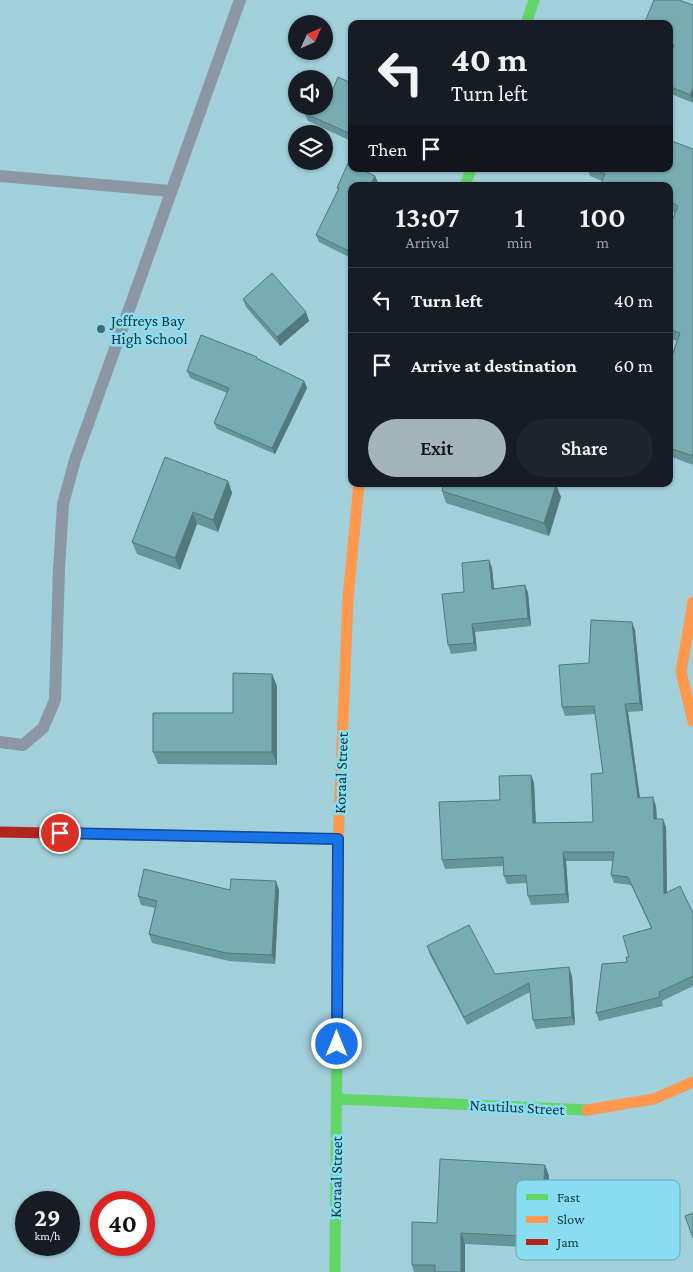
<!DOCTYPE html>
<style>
:root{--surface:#171b24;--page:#20242c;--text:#f1f3f6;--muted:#9ea1a6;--line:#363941;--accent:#a3b5bb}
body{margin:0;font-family:"Crimson Pro",serif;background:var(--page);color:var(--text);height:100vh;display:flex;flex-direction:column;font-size:19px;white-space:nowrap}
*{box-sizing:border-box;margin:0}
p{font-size:16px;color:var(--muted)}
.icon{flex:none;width:28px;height:28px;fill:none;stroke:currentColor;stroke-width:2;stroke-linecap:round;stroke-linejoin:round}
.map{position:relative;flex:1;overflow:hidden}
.drawer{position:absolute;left:348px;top:182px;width:325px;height:305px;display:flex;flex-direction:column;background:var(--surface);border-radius:10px;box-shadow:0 1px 4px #0004}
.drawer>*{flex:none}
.hud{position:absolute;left:348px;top:20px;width:325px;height:152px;border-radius:10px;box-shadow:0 1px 4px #0004;background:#171b24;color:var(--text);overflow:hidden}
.needle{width:32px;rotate:45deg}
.controls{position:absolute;left:288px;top:15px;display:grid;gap:10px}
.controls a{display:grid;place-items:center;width:45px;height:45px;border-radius:50%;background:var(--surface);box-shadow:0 1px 4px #0004;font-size:25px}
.speed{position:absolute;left:15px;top:1191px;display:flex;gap:10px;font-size:25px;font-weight:700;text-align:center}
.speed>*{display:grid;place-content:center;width:65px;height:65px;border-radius:50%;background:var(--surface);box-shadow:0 1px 4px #0004;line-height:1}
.speed small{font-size:12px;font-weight:400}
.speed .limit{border:8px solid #d22;background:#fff;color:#111}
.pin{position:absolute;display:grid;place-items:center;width:42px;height:42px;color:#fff;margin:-21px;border:2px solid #fff;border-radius:50%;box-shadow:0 1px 5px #0007}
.me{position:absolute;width:55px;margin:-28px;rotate:0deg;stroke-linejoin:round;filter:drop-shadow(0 0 4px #0008)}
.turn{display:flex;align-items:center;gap:18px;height:105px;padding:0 20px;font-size:22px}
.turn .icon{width:65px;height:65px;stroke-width:2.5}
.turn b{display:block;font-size:35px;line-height:42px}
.then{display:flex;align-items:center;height:48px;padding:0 20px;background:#0003;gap:10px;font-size:19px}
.eta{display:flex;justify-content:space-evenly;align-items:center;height:85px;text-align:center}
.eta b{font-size:30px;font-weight:600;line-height:35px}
.primary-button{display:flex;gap:10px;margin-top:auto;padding:10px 20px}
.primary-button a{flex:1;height:58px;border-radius:30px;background:var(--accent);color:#111;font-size:20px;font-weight:600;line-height:58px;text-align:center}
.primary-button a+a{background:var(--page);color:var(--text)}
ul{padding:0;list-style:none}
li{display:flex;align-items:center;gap:15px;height:65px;padding:0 20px;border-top:1px solid var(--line)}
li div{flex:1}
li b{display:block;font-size:19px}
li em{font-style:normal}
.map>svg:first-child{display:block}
</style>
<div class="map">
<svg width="693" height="1272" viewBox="0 0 693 1272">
<rect width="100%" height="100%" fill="#a1cfda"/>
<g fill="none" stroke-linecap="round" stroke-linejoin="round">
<g stroke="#8d97a4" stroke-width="12">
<path d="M0 176 170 191"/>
<path d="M0 742 23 745 43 728 55 700 59 569 63 504 75 460 240 0"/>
</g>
<g stroke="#63d668" stroke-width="11">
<path d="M526 24 534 0"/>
<path d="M465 186 471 169"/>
<path d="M337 1099 587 1110"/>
<path d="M335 1272 337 1028"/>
</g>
<g stroke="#ff974d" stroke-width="11">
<path d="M693 602 681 672 693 721"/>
<path d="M338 845 348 598 359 484"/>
<path d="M587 1110 654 1099 693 1082"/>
</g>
<g stroke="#b3261e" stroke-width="11">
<path d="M0 832 338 839"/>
<path d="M337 1028 338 845"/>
</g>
</g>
<g fill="#669599">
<path d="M679 0 693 103 669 93V57L672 51 669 50V24Z"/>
<path d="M351 77V141L308 121 304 113 329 99 349 82Z"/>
<path d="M693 149V465L669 456V365L677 341 669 338V228L675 213 669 210V186L602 181 590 176 588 169H669Z"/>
<path d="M375 176 378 183 351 186V258L319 242 316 235 338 190 337 188Z"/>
<path d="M243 299 306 312 309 321 280 346 246 307Z"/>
<path d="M258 360 304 381 307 388 275 454 217 429 214 423 227 393 190 378 187 371Z"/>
<path d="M228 481 232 493 218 532 197 524 180 570 137 554 132 542Z"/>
<path d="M556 485 561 497 549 536 446 503 442 491Z"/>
<path d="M489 560 492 568 494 589 525 585 528 593 531 626 475 632 477 651 451 654 448 645 464 592Z"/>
<path d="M635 630 643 711 628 712 640 798 656 806 657 819 666 827 667 892 693 913V986L662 1001 663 1006 599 1021 596 1013 627 962 629 957 651 928 631 885 614 883 611 875 613 861H566L569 903 531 905 528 896 527 883 507 884 504 876 503 866 445 869 442 860 500 800 531 775 534 783 536 823 593 822 603 773 595 714 565 716 562 707 589 663Z"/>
<path d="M277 686V765L158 764 153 752 233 713Z"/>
<path d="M230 890H279L275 964 229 961 152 943 149 934 155 908 141 905 138 896Z"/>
<path d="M427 946 495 974 572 976 575 1025 536 1029 533 1020 530 992 467 1025 430 955Z"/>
<path d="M545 1165 549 1176 548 1192 628 1204V1248H545L465 1244V1272H414L412 1265 437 1223Z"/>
</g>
<g fill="#53797d">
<path d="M693 87V103L690 95Z"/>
<path d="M375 176 378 183 376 186H370Z"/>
<path d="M306 312 309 321 280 346 277 337Z"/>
<path d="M304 381 307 388 275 454 272 448Z"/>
<path d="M228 481 232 493 218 532 213 520Z"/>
<path d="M556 485 561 497 549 536 544 523Z"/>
<path d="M193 512 197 524 180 570 175 558Z"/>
<path d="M489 560 492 568 495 597 492 589Z"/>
<path d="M525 585 528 593 531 626 528 618Z"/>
<path d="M632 622 635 630 643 711 640 703Z"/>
<path d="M472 624 475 632 477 651 474 643Z"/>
<path d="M272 674 277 686V765L272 752Z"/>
<path d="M625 704 628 712 641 806 638 798Z"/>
<path d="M531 775 534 783 536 832 533 823Z"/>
<path d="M653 797 656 806 657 827 654 819Z"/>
<path d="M663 819 666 827 667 902 664 894Z"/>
<path d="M563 852 566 861 569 903 566 894Z"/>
<path d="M276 881 279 890 275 964 272 955Z"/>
<path d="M569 967 572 976 575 1025 572 1017Z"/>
<path d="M545 1165 549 1176 547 1203 543 1192Z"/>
<path d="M624 1193 628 1204V1248L624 1237Z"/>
<path d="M461 1233 465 1244V1272H461Z"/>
</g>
<g fill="#77adb2" stroke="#53797d">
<path d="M654 0H679L693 5V87L690 95 669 86V57L674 45 669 43V24H644Z"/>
<path d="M338 77 349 82 351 77V134L304 113 307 106H324V96L329 99Z"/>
<path d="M669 140 693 149V456L669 448V365L680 333 669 329V228L678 206 669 201V186H600L605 174 592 169H669Z"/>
<path d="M348 163 351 164V169H360L375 176 370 186H351V252L316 235 339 188H337Z"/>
<path d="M272 273 306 312 277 337 243 299Z"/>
<path d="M201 335 257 357 256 358 304 381 272 448 214 423 229 388 187 371Z"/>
<path d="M165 457 228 481 213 520 193 512 175 558 132 542Z"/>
<path d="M444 484H554L556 485 544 523 442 491Z"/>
<path d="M489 560 492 589 525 585 528 618 472 624 474 643 448 645 442 594 464 592 462 563Z"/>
<path d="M591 620 632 622 640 703 625 704 638 798 653 797 654 819H663L664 894 680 886 693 913V976L659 992 660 997 596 1013 602 964 627 962 626 957H629L623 936 652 928 628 877 611 875 614 852H563L566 894 528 896 526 875 504 876 503 857 442 860 439 802 500 800 499 776 531 775 533 823 593 822 591 774 603 773 594 706 562 707 559 665 589 663Z"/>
<path d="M233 673 272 674V752H153V713H233Z"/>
<path d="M144 869 230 890 231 879 276 881 272 955 226 953 149 934 157 901 138 896Z"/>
<path d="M469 925 495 974 569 967 572 1017 533 1020 529 983 464 1017 427 946Z"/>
<path d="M440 1159 545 1165 543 1192 624 1193V1237H541L461 1233V1272H435V1265H412V1222L437 1223Z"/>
<path d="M693 1213V1238L685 1216Z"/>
</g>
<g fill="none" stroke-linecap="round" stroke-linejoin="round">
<defs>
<path id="route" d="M60 833 338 839 337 1044"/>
</defs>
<use href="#route" stroke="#114b97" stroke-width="12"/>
<use href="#route" stroke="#1a73e8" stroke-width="9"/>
</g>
<circle fill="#436a73" stroke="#8addf1" stroke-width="2" cx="101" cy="329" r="5"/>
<g text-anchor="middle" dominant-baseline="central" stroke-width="5" stroke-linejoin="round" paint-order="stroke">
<g font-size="16" fill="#10343c" stroke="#8addf1" text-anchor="start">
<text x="111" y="320">Jeffreys Bay<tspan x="111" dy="18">High School</tspan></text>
</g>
<g font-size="16" fill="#10343c" stroke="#8addf1">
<text transform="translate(341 773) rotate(-88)">Koraal Street</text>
<text transform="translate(517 1107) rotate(3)">Nautilus Street</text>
<text transform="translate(336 1177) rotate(-89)">Koraal Street</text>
</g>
</g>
<rect x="516" y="1180" width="164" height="80" rx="8" fill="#8addf1" stroke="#65aabb" stroke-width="1"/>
<rect x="526" y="1194" width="22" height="6" fill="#63d668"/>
<rect x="526" y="1216" width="22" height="7" fill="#ff974d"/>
<rect x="526" y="1239" width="22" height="6" fill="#b3261e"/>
<g font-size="14" fill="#10343c">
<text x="557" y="1202">Fast</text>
<text x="557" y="1224">Slow</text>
<text x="557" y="1247">Jam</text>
</g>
</svg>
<div class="controls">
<a><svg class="needle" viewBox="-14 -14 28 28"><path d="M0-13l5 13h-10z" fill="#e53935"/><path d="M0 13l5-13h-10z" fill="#9ea1a6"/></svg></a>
<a><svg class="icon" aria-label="sound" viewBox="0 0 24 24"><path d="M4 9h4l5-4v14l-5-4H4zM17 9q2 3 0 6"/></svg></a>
<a><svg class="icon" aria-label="layers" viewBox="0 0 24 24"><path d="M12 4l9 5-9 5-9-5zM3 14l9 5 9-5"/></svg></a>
</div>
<div class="speed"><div>29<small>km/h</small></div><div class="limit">40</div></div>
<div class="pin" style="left:60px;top:833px;background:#d93025"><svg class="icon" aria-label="arrive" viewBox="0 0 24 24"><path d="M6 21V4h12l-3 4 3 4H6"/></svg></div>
<svg class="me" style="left:337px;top:1044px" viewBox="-20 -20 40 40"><circle r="17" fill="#1a73e8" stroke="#fff" stroke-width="3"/><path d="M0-11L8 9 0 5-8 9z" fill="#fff"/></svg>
<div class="hud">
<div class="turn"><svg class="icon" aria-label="left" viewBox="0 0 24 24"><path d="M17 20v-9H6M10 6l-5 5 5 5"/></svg><div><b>40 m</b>Turn left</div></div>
<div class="then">Then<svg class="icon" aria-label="arrive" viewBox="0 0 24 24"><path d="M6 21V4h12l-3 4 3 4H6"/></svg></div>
</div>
<section class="drawer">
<div class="eta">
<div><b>13:07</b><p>Arrival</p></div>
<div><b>1</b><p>min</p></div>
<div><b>100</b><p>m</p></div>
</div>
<ul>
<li><svg class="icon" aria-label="left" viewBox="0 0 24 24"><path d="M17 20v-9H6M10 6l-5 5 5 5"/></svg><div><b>Turn left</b></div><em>40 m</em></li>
<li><svg class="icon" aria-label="arrive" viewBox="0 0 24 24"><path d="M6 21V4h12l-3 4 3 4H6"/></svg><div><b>Arrive at destination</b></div><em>60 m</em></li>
</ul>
<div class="primary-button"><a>Exit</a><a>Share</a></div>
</section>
</div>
